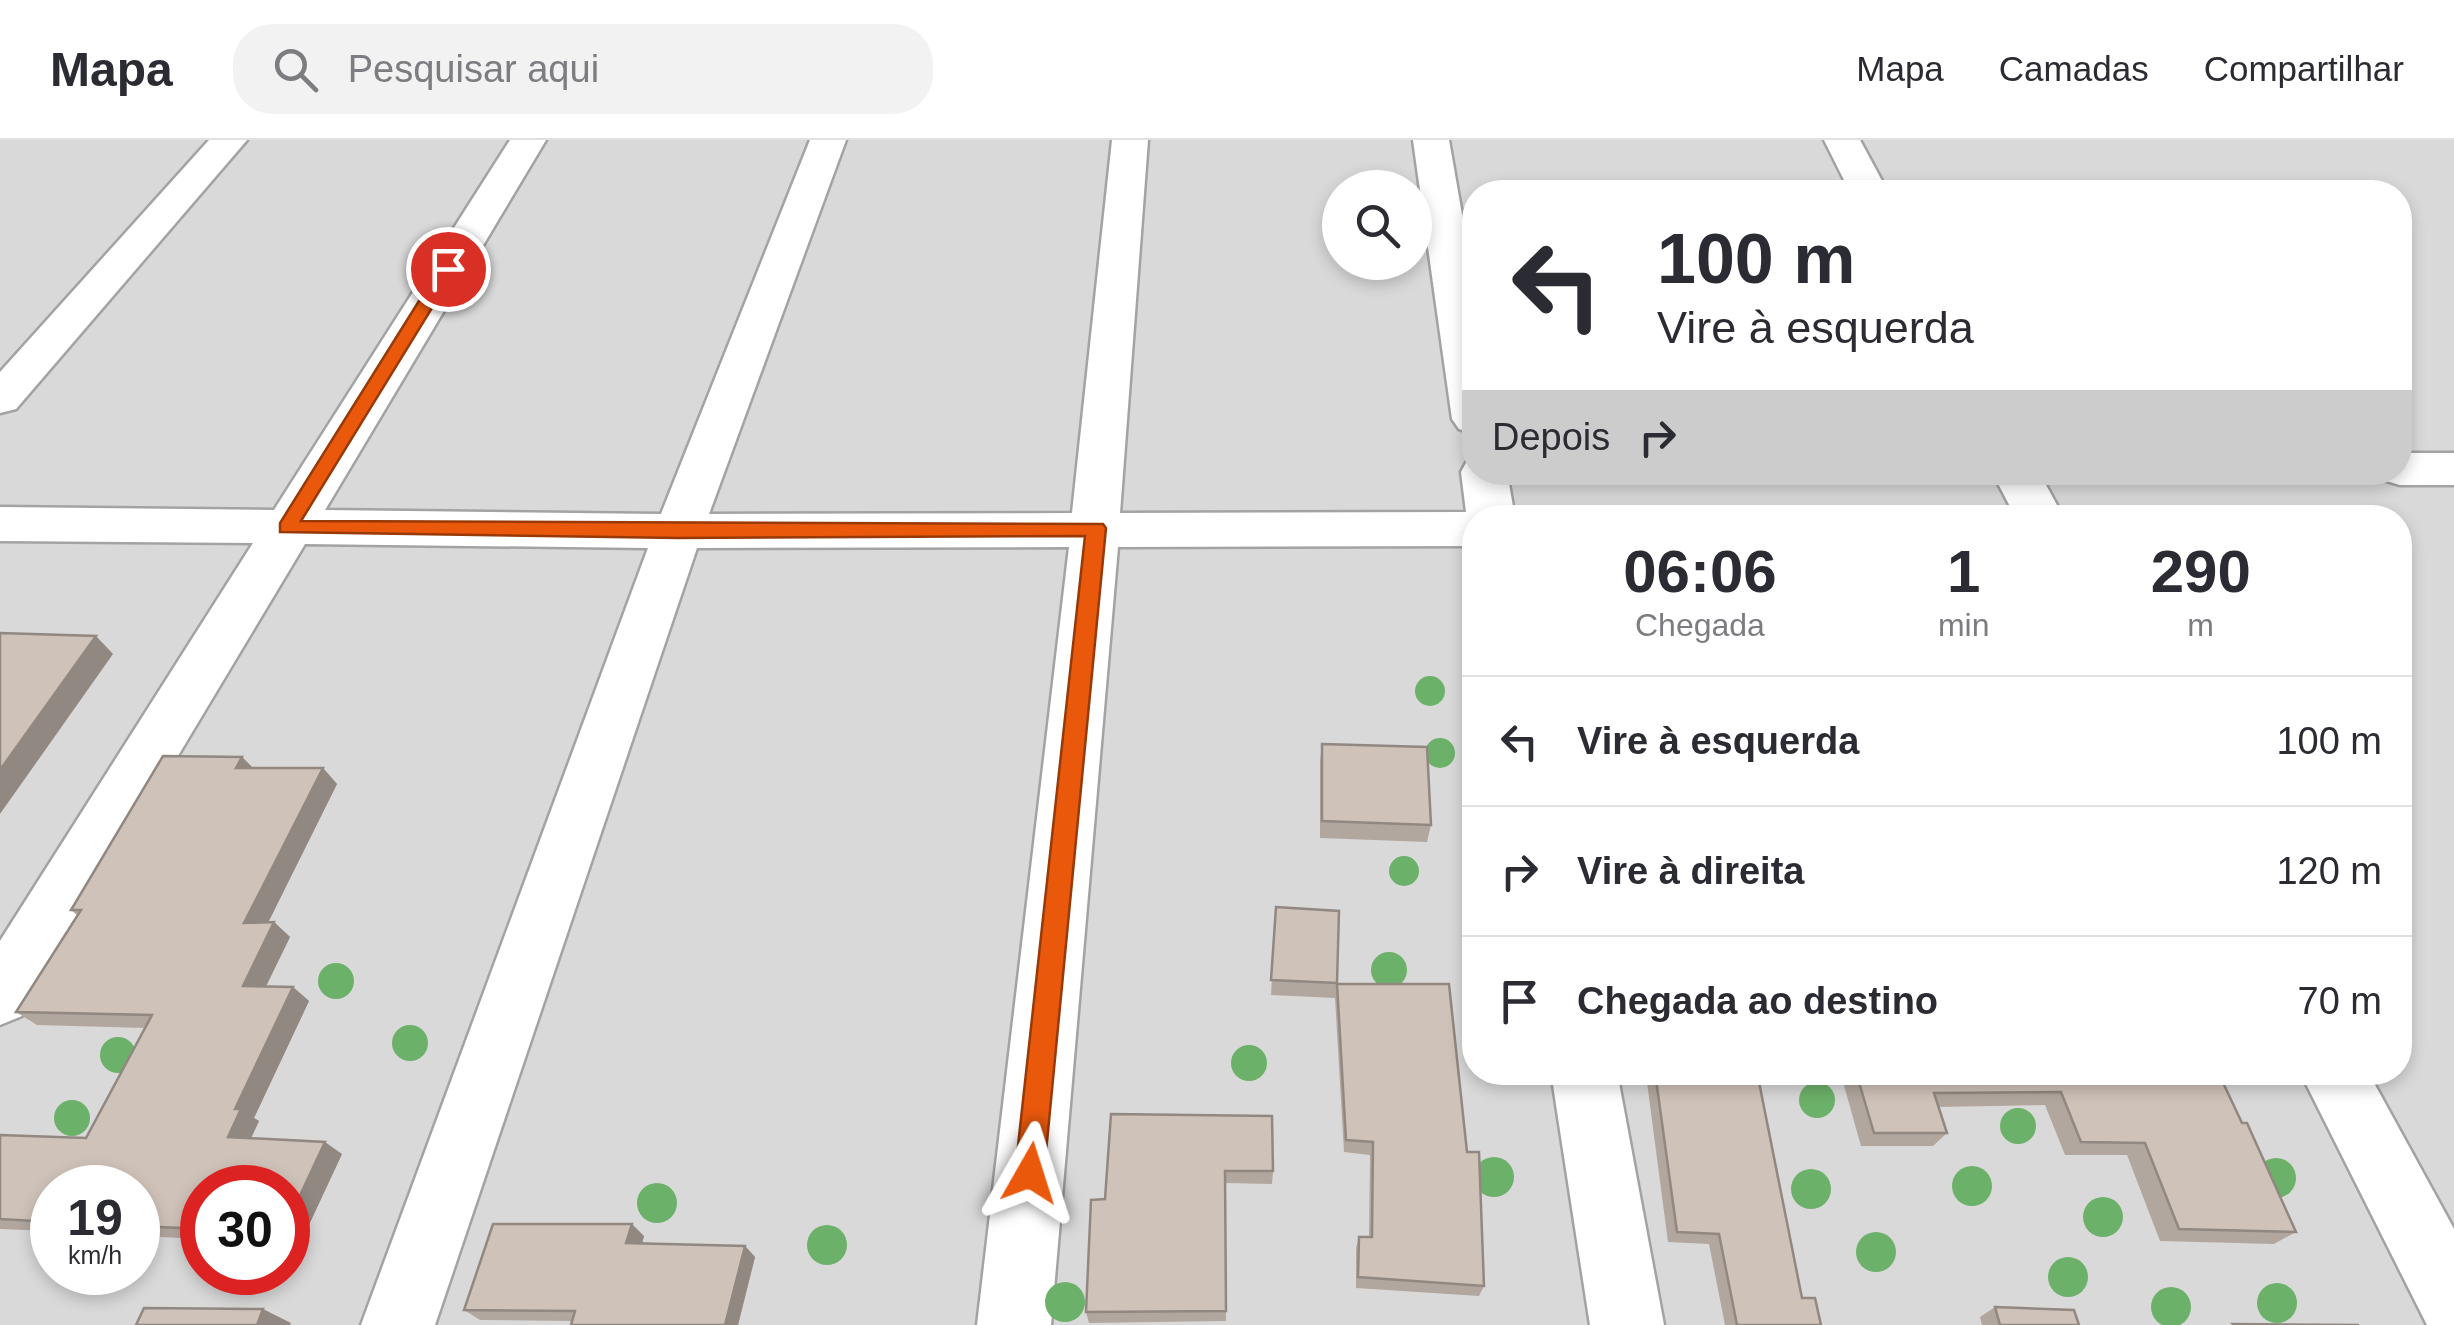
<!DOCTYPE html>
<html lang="pt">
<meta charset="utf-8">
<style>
:root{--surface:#fff;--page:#f2f2f3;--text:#2b2b33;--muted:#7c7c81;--line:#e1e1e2}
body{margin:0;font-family:Arial,sans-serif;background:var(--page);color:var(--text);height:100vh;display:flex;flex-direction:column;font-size:38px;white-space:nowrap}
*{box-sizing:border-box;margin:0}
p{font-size:32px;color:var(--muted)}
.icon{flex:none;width:55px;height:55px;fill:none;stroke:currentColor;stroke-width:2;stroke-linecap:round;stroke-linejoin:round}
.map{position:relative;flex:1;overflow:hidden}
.panel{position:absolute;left:1462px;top:365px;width:950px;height:580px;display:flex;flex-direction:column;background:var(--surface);border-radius:40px;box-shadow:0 5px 15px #0003}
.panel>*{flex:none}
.banner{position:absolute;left:1462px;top:40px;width:950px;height:305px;border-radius:40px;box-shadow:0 5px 15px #0003;background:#fff;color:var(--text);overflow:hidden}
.tools{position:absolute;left:1322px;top:30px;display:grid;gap:20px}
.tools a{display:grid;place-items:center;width:110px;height:110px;border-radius:50%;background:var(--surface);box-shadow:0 5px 15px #0003;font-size:50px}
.speed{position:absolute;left:30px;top:1025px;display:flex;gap:20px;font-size:50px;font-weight:700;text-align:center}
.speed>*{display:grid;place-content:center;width:130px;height:130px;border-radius:50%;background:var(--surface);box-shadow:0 5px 15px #0003;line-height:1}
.speed small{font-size:25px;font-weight:400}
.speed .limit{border:15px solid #d22;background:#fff;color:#111}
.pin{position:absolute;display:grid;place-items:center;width:85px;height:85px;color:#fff;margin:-42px;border:5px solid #fff;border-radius:50%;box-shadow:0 2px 10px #0007}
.me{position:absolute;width:110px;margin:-55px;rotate:6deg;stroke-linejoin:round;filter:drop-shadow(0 0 8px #0008)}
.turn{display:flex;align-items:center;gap:35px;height:210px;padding:0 30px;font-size:45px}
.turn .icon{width:130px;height:130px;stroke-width:2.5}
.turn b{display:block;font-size:70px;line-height:85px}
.then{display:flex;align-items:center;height:95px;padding:0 30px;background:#0003;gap:20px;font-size:38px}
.eta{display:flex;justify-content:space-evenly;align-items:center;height:170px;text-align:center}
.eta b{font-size:60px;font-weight:600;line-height:70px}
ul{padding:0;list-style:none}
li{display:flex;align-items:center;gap:30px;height:130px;padding:0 30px;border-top:2px solid var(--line)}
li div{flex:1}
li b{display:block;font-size:38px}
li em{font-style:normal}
header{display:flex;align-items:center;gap:60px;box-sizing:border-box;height:140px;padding:0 50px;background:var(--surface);border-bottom:2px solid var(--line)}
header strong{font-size:48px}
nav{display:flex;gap:55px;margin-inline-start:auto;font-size:35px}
.search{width:700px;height:90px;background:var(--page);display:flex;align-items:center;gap:25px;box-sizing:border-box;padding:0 35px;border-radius:40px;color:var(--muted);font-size:38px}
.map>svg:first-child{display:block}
</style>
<header>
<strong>Mapa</strong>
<div class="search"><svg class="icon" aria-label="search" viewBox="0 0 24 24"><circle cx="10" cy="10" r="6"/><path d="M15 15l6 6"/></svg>Pesquisar aqui</div>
<nav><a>Mapa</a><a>Camadas</a><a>Compartilhar</a></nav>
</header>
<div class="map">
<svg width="2454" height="1185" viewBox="0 0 2454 1185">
<rect width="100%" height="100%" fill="#efe9e0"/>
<path fill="#dad9d9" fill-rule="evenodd" d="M0 0H2454V1185H0ZM1340 48H1415V122H1340ZM1475 52H2400V332H1475ZM1475 378H2400V932H1475ZM52 1048H138V1132H52ZM202 1048H288V1132H202Z"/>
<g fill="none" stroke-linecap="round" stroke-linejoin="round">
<defs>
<g id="minor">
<path d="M209 0H247L16 269 0 273V232Z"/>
<path d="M510 0H546L325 370 661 374 810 0H846L709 374 1072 373 1112 0H1148L1120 373 1466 372 1461 332 1467 321 1475 319V332H1507L1515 378H1475V406L1118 407 1051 1185H977L1069 407 697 408 435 1185H361L648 408 305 404 22 876 0 885V801L253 403 0 401V367L274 370Z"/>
<path d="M1413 0H1449L1475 149V294L1459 289 1452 279Z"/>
<path d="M1824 0H1860L1888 52H1850Z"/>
<path d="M2400 313H2454V345H2400L2383 340 2379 332H2400Z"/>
<path d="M1992 332H2039L2064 378H2016Z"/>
<path d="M1551 932H1617L1664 1185H1590Z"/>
<path d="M2300 932H2368L2454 1089V1185H2427Z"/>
</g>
</defs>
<use href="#minor" stroke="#a3a3a3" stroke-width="5"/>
<use href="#minor" fill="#fff" fill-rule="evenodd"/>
</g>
<g fill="#6cb169">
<circle cx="1430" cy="551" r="15"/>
<circle cx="1440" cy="613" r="15"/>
<circle cx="1404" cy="731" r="15"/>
<circle cx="1389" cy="830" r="18"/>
<circle cx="336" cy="841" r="18"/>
<circle cx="410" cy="903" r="18"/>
<circle cx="118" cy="915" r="18"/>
<circle cx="1249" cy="923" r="18"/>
<circle cx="1817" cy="960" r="18"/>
<circle cx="72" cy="978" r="18"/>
<circle cx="2018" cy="986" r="18"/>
<circle cx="1494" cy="1037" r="20"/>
<circle cx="2276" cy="1038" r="20"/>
<circle cx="1972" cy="1046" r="20"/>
<circle cx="1811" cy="1049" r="20"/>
<circle cx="657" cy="1063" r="20"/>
<circle cx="2103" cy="1077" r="20"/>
<circle cx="827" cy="1105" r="20"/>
<circle cx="1876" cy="1112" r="20"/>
<circle cx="2068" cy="1137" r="20"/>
<circle cx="1065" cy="1162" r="20"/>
<circle cx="2277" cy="1163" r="20"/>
<circle cx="2171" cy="1167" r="20"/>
</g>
<g fill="#b2a79f">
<path d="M1322 604 1431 685 1427 702 1320 698V621Z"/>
<path d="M242 617 253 628H323L337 644 268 782H274L290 797 266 847H293L309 861 254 978 259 981 251 998 342 1014 300 1104 288 1103V1048H202V1099L138 1096V1048H52V1091L0 1089V995L86 998 145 888 37 885 16 872 77 775 71 770Z"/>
<path d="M1276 767 1467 1012 1484 1146 1479 1156 1356 1148V1108L1359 1097H1369L1370 1015 1344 1012 1335 858 1271 855Z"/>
<path d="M1624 932H1757L1802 1158 1821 1185H1725L1709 1104 1668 1102 1646 935 1625 934Z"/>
<path d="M1850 932H2218L2296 1092 2274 1104 2160 1101 2127 1015H2065L2045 965 1938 967 1947 993 1933 1006H1861L1843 942Z"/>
<path d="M1111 974 1273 1031 1272 1044 1225 1043 1226 1181 1089 1183 1086 1172 1105 1059Z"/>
<path d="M644 1096 642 1104 745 1106 755 1117 738 1185H571L572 1181 480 1180 464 1170Z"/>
<path d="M1995 1167 2079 1185H1982L1980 1177Z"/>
</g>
<g fill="#918882">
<path d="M96 496 113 514 0 674V630Z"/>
<path d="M242 617 257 632 236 628Z"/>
<path d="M323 628 337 644 261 797 244 783Z"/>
<path d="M274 782 290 797 259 860 243 846Z"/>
<path d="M293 847 309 861 254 978 259 981 246 1009 228 997 235 969Z"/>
<path d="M325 1002 342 1014 300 1104 288 1096V1081Z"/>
<path d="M632 1084 644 1096 639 1115 626 1103Z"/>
<path d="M745 1106 755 1117 738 1185H725Z"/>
<path d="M263 1169 291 1183 290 1185H257Z"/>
</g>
<g fill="#cfc2b9" stroke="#918882" stroke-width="2.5">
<path d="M0 493 96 496 0 630Z"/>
<path d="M1322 604 1427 607 1431 685 1322 681Z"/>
<path d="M163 616 242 617 236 628H323L244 783 274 782 243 846 293 847 235 969H241L228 997 325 1002 288 1081V1048H202V1089L138 1086V1048H52V1082L0 1079V995L86 998 152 875 16 872 81 770H71Z"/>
<path d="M1276 767 1339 771 1337 843 1271 840Z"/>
<path d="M1337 844H1449L1467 1012H1479L1484 1146 1358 1137 1359 1097H1372L1373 1002 1346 1000Z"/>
<path d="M1655 932H1757L1802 1158H1815L1821 1185H1737L1719 1094 1677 1092Z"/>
<path d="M1856 932H2218L2242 983H2247L2296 1092 2179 1089 2145 1003 2081 1002 2061 952 1934 953 1947 993H1874Z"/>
<path d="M1111 974 1272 976 1273 1031H1225L1226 1171 1086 1172 1091 1060 1105 1059Z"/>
<path d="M493 1084H632L626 1103 745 1106 725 1185H571L575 1171 464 1170Z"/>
<path d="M1995 1167 2074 1170 2079 1185H2000Z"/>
<path d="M144 1168 263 1169 257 1185H136Z"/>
<path d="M2233 1184 2359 1185H2234Z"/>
</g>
<path fill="#ea580c" stroke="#983908" stroke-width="2.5" d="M448 124 456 129 301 381 1103 384 1106 388 1044 1033 1040 1043 1030 1047 1019 1043 1015 1033 1085 396 678 398 280 392V383L439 129Z"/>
</svg>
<div class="tools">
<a><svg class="icon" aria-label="search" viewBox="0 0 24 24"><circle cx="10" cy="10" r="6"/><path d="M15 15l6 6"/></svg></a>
</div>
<div class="speed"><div>19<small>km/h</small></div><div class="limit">30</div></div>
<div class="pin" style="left:448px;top:129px;background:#d93025"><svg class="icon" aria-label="arrive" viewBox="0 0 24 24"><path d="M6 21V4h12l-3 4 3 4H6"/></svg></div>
<svg class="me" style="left:1030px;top:1033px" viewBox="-20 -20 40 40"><path d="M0-17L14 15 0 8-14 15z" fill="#ea580c" stroke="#fff" stroke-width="4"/></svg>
<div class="banner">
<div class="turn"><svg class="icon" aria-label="left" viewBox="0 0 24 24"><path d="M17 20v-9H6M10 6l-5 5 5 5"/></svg><div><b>100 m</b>Vire à esquerda</div></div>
<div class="then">Depois<svg class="icon" aria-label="right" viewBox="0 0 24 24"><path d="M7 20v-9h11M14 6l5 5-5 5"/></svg></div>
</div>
<section class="panel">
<div class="eta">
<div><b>06:06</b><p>Chegada</p></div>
<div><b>1</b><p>min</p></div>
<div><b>290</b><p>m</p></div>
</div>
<ul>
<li><svg class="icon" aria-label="left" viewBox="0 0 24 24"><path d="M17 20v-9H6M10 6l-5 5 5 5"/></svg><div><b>Vire à esquerda</b></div><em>100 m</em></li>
<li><svg class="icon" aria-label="right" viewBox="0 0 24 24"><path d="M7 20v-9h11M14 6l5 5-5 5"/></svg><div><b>Vire à direita</b></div><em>120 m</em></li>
<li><svg class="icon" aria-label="arrive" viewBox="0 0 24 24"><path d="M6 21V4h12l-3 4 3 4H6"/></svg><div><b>Chegada ao destino</b></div><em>70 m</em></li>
</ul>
</section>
</div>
